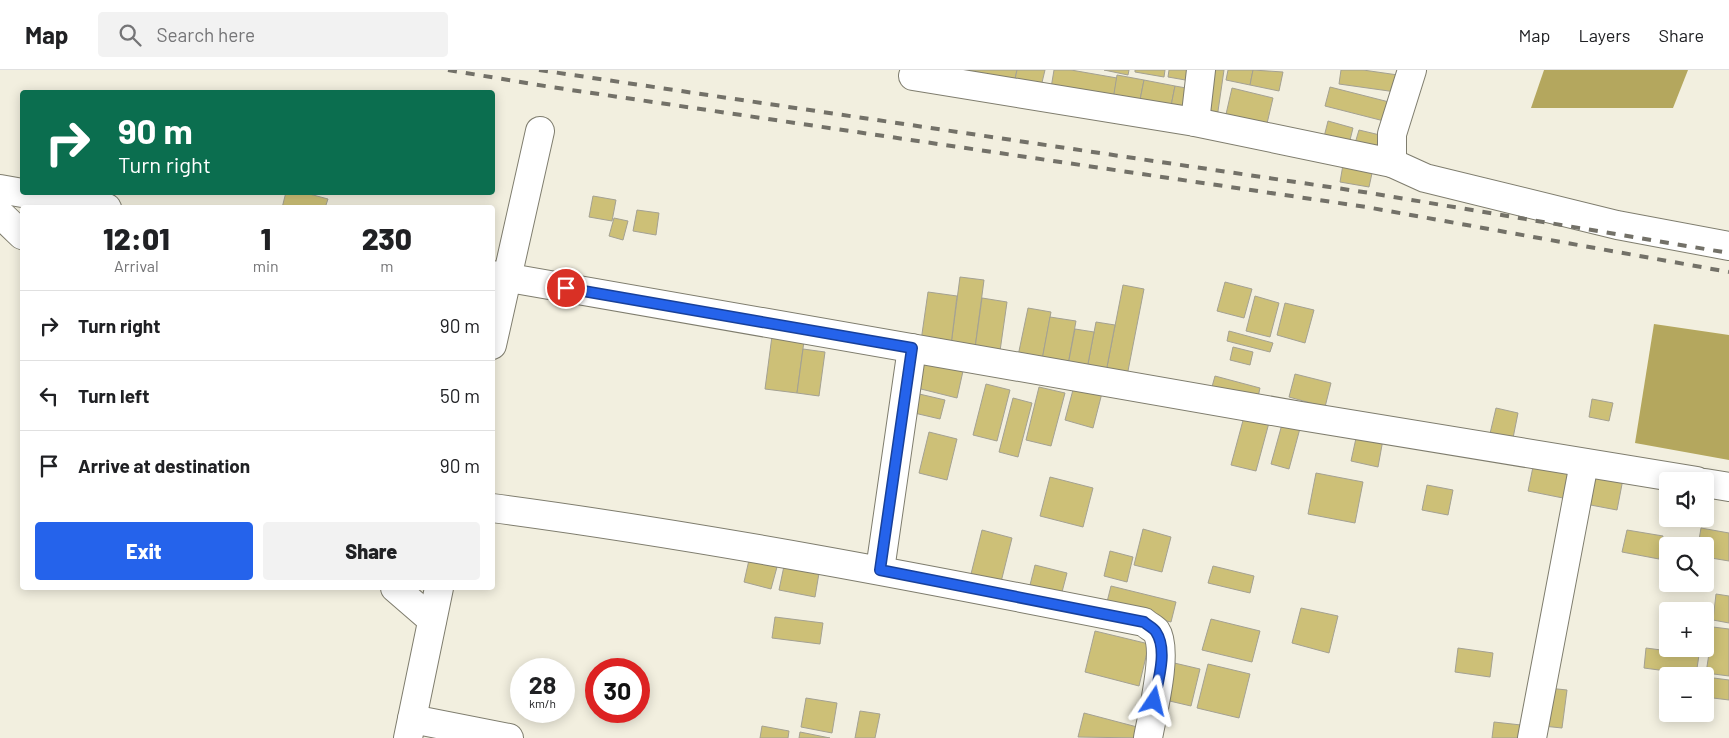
<!DOCTYPE html>
<meta charset="utf-8">
<style>
:root{--surface:#fff;--page:#f2f2f2;--text:#202124;--muted:#757577;--line:#e0e0e0;--accent:#2563eb}
body{margin:0;font-family:Barlow,sans-serif;background:var(--page);color:var(--text);height:100vh;display:flex;flex-direction:column;font-size:19px;white-space:nowrap}
*{box-sizing:border-box;margin:0}
p{font-size:16px;color:var(--muted)}
.icon{flex:none;width:28px;height:28px;fill:none;stroke:currentColor;stroke-width:2;stroke-linecap:round;stroke-linejoin:round}
.map{position:relative;flex:1;overflow:hidden}
.sheet{position:absolute;left:20px;top:135px;width:475px;height:385px;display:flex;flex-direction:column;background:var(--surface);border-radius:5px;box-shadow:0 2px 12px #0003}
.sheet>*{flex:none}
.top-card{position:absolute;left:20px;top:20px;width:475px;height:105px;border-radius:5px;box-shadow:0 2px 12px #0003;background:#0b6e4f;color:#fff;overflow:hidden}
.buttons{position:absolute;left:1659px;top:402px;display:grid;gap:10px}
.buttons a{display:grid;place-items:center;width:55px;height:55px;border-radius:5px;background:var(--surface);box-shadow:0 2px 12px #0003;font-size:25px}
.speed{position:absolute;left:510px;top:588px;display:flex;gap:10px;font-size:25px;font-weight:700;text-align:center}
.speed>*{display:grid;place-content:center;width:65px;height:65px;border-radius:50%;background:var(--surface);box-shadow:0 2px 12px #0003;line-height:1}
.speed small{font-size:12px;font-weight:400}
.speed .limit{border:8px solid #d22;background:#fff;color:#111}
.pin{position:absolute;display:grid;place-items:center;width:42px;height:42px;color:#fff;margin:-21px;border:2px solid #fff;border-radius:50%;box-shadow:0 1px 5px #0007}
.me{position:absolute;width:55px;margin:-28px;rotate:10deg;stroke-linejoin:round;filter:drop-shadow(0 0 4px #0008)}
.turn{display:flex;align-items:center;gap:18px;height:105px;padding:0 15px;font-size:22px}
.turn .icon{width:65px;height:65px;stroke-width:2.5}
.turn b{display:block;font-size:35px;line-height:42px}
.eta{display:flex;justify-content:space-evenly;align-items:center;height:85px;text-align:center}
.eta b{font-size:30px;font-weight:800;line-height:35px}
.cta{display:flex;gap:10px;margin-top:auto;padding:10px 15px}
.cta a{flex:1;height:58px;border-radius:5px;background:var(--accent);color:#fff;font-size:20px;font-weight:800;line-height:58px;text-align:center}
.cta a+a{background:var(--page);color:var(--text)}
ul{padding:0;list-style:none}
li{display:flex;align-items:center;gap:15px;height:70px;padding:0 15px;border-top:1px solid var(--line)}
li div{flex:1}
li b{display:block;font-size:19px}
li em{font-style:normal}
header{display:flex;align-items:center;gap:30px;box-sizing:border-box;height:70px;padding:0 25px;background:var(--surface);border-bottom:1px solid var(--line)}
header strong{font-size:24px}
nav{display:flex;gap:28px;margin-inline-start:auto;font-size:18px}
.search{width:350px;height:45px;background:var(--page);display:flex;align-items:center;gap:12px;box-sizing:border-box;padding:0 18px;border-radius:5px;color:var(--muted);font-size:19px}
.map>svg:first-child{display:block}
</style>
<header>
<strong>Map</strong>
<div class="search"><svg class="icon" aria-label="search" viewBox="0 0 24 24"><circle cx="10" cy="10" r="6"/><path d="M15 15l6 6"/></svg>Search here</div>
<nav><a>Map</a><a>Layers</a><a>Share</a></nav>
</header>
<div class="map">
<svg width="1729" height="668" viewBox="0 0 1729 668">
<rect width="100%" height="100%" fill="#f2efdf"/>
<g fill="#b4a75e">
<path d="M1544 0H1688L1673 38H1531Z"/>
<path d="M1654 254 1729 265V390L1635 373Z"/>
</g>
<g fill="#cdc077" stroke="#a4a192">
<path d="M954 0H1017L1013 18Z"/>
<path d="M1017 0H1045L1039 25 1013 18Z"/>
<path d="M1054 0H1071L1117 8 1112 36 1050 24Z"/>
<path d="M1104 0H1129L1128 5Z"/>
<path d="M1135 0H1165L1164 7 1135 2Z"/>
<path d="M1169 0H1200L1197 12 1168 7Z"/>
<path d="M1207 0H1224L1217 48 1200 45Z"/>
<path d="M1228 0H1253L1250 15 1226 10Z"/>
<path d="M1253 0 1283 2 1279 21 1250 15Z"/>
<path d="M1341 0H1363L1398 5 1396 22 1339 14Z"/>
<path d="M1117 5 1144 10 1138 40 1112 36Z"/>
<path d="M1144 10 1175 16 1169 46 1138 40Z"/>
<path d="M1175 16 1197 20 1192 50 1169 46Z"/>
<path d="M1330 17 1393 33 1388 52 1325 36Z"/>
<path d="M1232 18 1273 28 1265 62 1224 53Z"/>
<path d="M1328 51 1353 58 1348 78 1323 71Z"/>
<path d="M1359 60 1380 65 1375 86 1353 80Z"/>
<path d="M1344 89 1374 94 1369 117 1340 112Z"/>
<path d="M286 122H302L328 129 325 138H282Z"/>
<path d="M593 126 616 130 612 151 589 147Z"/>
<path d="M637 140 659 143 656 165 633 161Z"/>
<path d="M614 148 628 151 623 170 609 166Z"/>
<path d="M960 207 984 210 975 278 951 275Z"/>
<path d="M1225 212 1252 219 1244 248 1217 241Z"/>
<path d="M1123 215 1144 219 1127 306 1106 302Z"/>
<path d="M928 222 957 226 951 275 921 271Z"/>
<path d="M1255 226 1279 233 1270 267 1246 261Z"/>
<path d="M982 228 1007 232 1000 281 975 278Z"/>
<path d="M1285 233 1314 240 1305 273 1277 265Z"/>
<path d="M1028 238 1051 242 1042 290 1018 286Z"/>
<path d="M1050 247 1076 251 1068 295 1042 290Z"/>
<path d="M1096 252 1115 255 1106 302 1087 299Z"/>
<path d="M1075 259 1094 262 1087 299 1068 295Z"/>
<path d="M1229 261 1273 273 1270 282 1227 271Z"/>
<path d="M772 266 804 271 797 323 765 319Z"/>
<path d="M1233 277 1253 282 1250 295 1230 290Z"/>
<path d="M803 279 825 282 819 326 797 323Z"/>
<path d="M923 291 963 301 957 328 917 318Z"/>
<path d="M1295 304 1331 313 1325 337 1289 327Z"/>
<path d="M1215 306 1260 318 1256 336 1210 324Z"/>
<path d="M986 314 1010 320 997 371 973 365Z"/>
<path d="M1074 316 1102 323 1093 358 1065 350Z"/>
<path d="M1039 317 1065 323 1051 376 1026 370Z"/>
<path d="M915 323 945 330 940 349 910 342Z"/>
<path d="M1013 328 1032 333 1018 387 999 382Z"/>
<path d="M1592 329 1613 333 1609 351 1589 347Z"/>
<path d="M1496 338 1518 343 1512 373 1489 368Z"/>
<path d="M1245 343 1270 349 1256 401 1231 395Z"/>
<path d="M1284 347 1302 351 1289 399 1271 394Z"/>
<path d="M1358 359 1384 364 1378 397 1351 391Z"/>
<path d="M929 362 957 369 947 410 919 403Z"/>
<path d="M1534 392 1579 401 1573 430 1528 421Z"/>
<path d="M1587 402 1623 409 1617 440 1580 433Z"/>
<path d="M1316 403 1363 412 1355 453 1308 444Z"/>
<path d="M1050 407 1093 418 1083 457 1040 446Z"/>
<path d="M1427 415 1453 420 1448 445 1422 440Z"/>
<path d="M1701 458 1729 463V491L1705 487V476H1698Z"/>
<path d="M1143 459 1171 467 1162 502 1134 495Z"/>
<path d="M982 460 1012 468 1001 512 971 504Z"/>
<path d="M1627 460 1663 466 1659 489 1622 482Z"/>
<path d="M1110 481 1133 487 1127 512 1104 506Z"/>
<path d="M749 490 777 497 771 519 744 512Z"/>
<path d="M1035 495 1067 503 1062 522 1030 515Z"/>
<path d="M784 496 819 503 815 527 779 520Z"/>
<path d="M1213 496 1254 506 1250 523 1208 513Z"/>
<path d="M1111 516 1176 532 1171 552 1106 536Z"/>
<path d="M1716 524 1729 526V553L1713 550Z"/>
<path d="M1301 538 1338 546 1329 583 1292 573Z"/>
<path d="M775 547 823 553 820 574 772 568Z"/>
<path d="M1211 549 1260 561 1252 592 1202 580Z"/>
<path d="M1713 557 1729 559V606L1706 603Z"/>
<path d="M1095 561 1149 574 1139 616 1085 602Z"/>
<path d="M1458 578 1493 583 1490 607 1455 602Z"/>
<path d="M1646 578 1699 585 1696 605 1644 598Z"/>
<path d="M1170 592 1200 599 1191 636 1161 629Z"/>
<path d="M1208 594 1250 604 1239 648 1197 638Z"/>
<path d="M1706 607 1729 610V630L1705 627Z"/>
<path d="M1548 618 1567 620 1562 658 1543 656Z"/>
<path d="M806 628 837 633 832 663 801 657Z"/>
<path d="M860 641 880 644 875 668H855Z"/>
<path d="M1084 643 1141 658 1139 668 1078 667Z"/>
<path d="M1494 652 1521 655 1519 668H1492Z"/>
<path d="M762 656 789 661 788 668H760Z"/>
<path d="M800 662 830 668H799Z"/>
</g>
<g fill="none" stroke-linecap="round" stroke-linejoin="round">
<defs>
<g id="minor">
<path d="M1412 0 1392 64V93L1425 108 1617 155 1729 176"/>
<path d="M913 6 1195 52 1392 93"/>
<path d="M1195 52 1201 0"/>
<path d="M0 119 107 138"/>
<path d="M0 144 22 165"/>
<path d="M492 205 1301 346 1697 411"/>
<path d="M492 275 540 61"/>
<path d="M1705 413 1729 417"/>
<path d="M492 438C711 467 927 509 1144 552 1147 555 1153 558 1156 561 1169 580 1152 645 1148 668"/>
<path d="M880 500 912 278"/>
<path d="M395 518 432 550"/>
<path d="M412 649 509 668"/>
<path d="M408 668 439 518"/>
<path d="M1532 668 1584 393"/>
</g>
</defs>
<use href="#minor" stroke="#7f7d6e" stroke-width="30"/>
<use href="#minor" stroke="#fff" stroke-width="28"/>
<g stroke="#737168" stroke-width="4" stroke-dasharray="9 9" stroke-linecap="butt">
<path d="M448 0 551 17 1366 137 1729 202"/>
<path d="M539 0 1370 123 1729 183"/>
</g>
</g>
<g fill="none" stroke-linecap="round" stroke-linejoin="round">
<defs>
<path id="route" d="M566 218 912 278 880 500 1144 552C1147 555 1154 558 1156 562 1168 580 1158 611 1154 631"/>
</defs>
<use href="#route" stroke="#184099" stroke-width="12"/>
<use href="#route" stroke="#2563eb" stroke-width="9"/>
</g>
</svg>
<div class="buttons">
<a><svg class="icon" aria-label="sound" viewBox="0 0 24 24"><path d="M4 9h4l5-4v14l-5-4H4zM17 9q2 3 0 6"/></svg></a>
<a><svg class="icon" aria-label="search" viewBox="0 0 24 24"><circle cx="10" cy="10" r="6"/><path d="M15 15l6 6"/></svg></a>
<a>+</a>
<a>−</a>
</div>
<div class="speed"><div>28<small>km/h</small></div><div class="limit">30</div></div>
<div class="pin" style="left:566px;top:218px;background:#d93025"><svg class="icon" aria-label="arrive" viewBox="0 0 24 24"><path d="M6 21V4h12l-3 4 3 4H6"/></svg></div>
<svg class="me" style="left:1154px;top:631px" viewBox="-20 -20 40 40"><path d="M0-17L14 15 0 8-14 15z" fill="#2563eb" stroke="#fff" stroke-width="4"/></svg>
<div class="top-card">
<div class="turn"><svg class="icon" aria-label="right" viewBox="0 0 24 24"><path d="M7 20v-9h11M14 6l5 5-5 5"/></svg><div><b>90 m</b>Turn right</div></div>
</div>
<section class="sheet">
<div class="eta">
<div><b>12:01</b><p>Arrival</p></div>
<div><b>1</b><p>min</p></div>
<div><b>230</b><p>m</p></div>
</div>
<ul>
<li><svg class="icon" aria-label="right" viewBox="0 0 24 24"><path d="M7 20v-9h11M14 6l5 5-5 5"/></svg><div><b>Turn right</b></div><em>90 m</em></li>
<li><svg class="icon" aria-label="left" viewBox="0 0 24 24"><path d="M17 20v-9H6M10 6l-5 5 5 5"/></svg><div><b>Turn left</b></div><em>50 m</em></li>
<li><svg class="icon" aria-label="arrive" viewBox="0 0 24 24"><path d="M6 21V4h12l-3 4 3 4H6"/></svg><div><b>Arrive at destination</b></div><em>90 m</em></li>
</ul>
<div class="cta"><a>Exit</a><a>Share</a></div>
</section>
</div>
